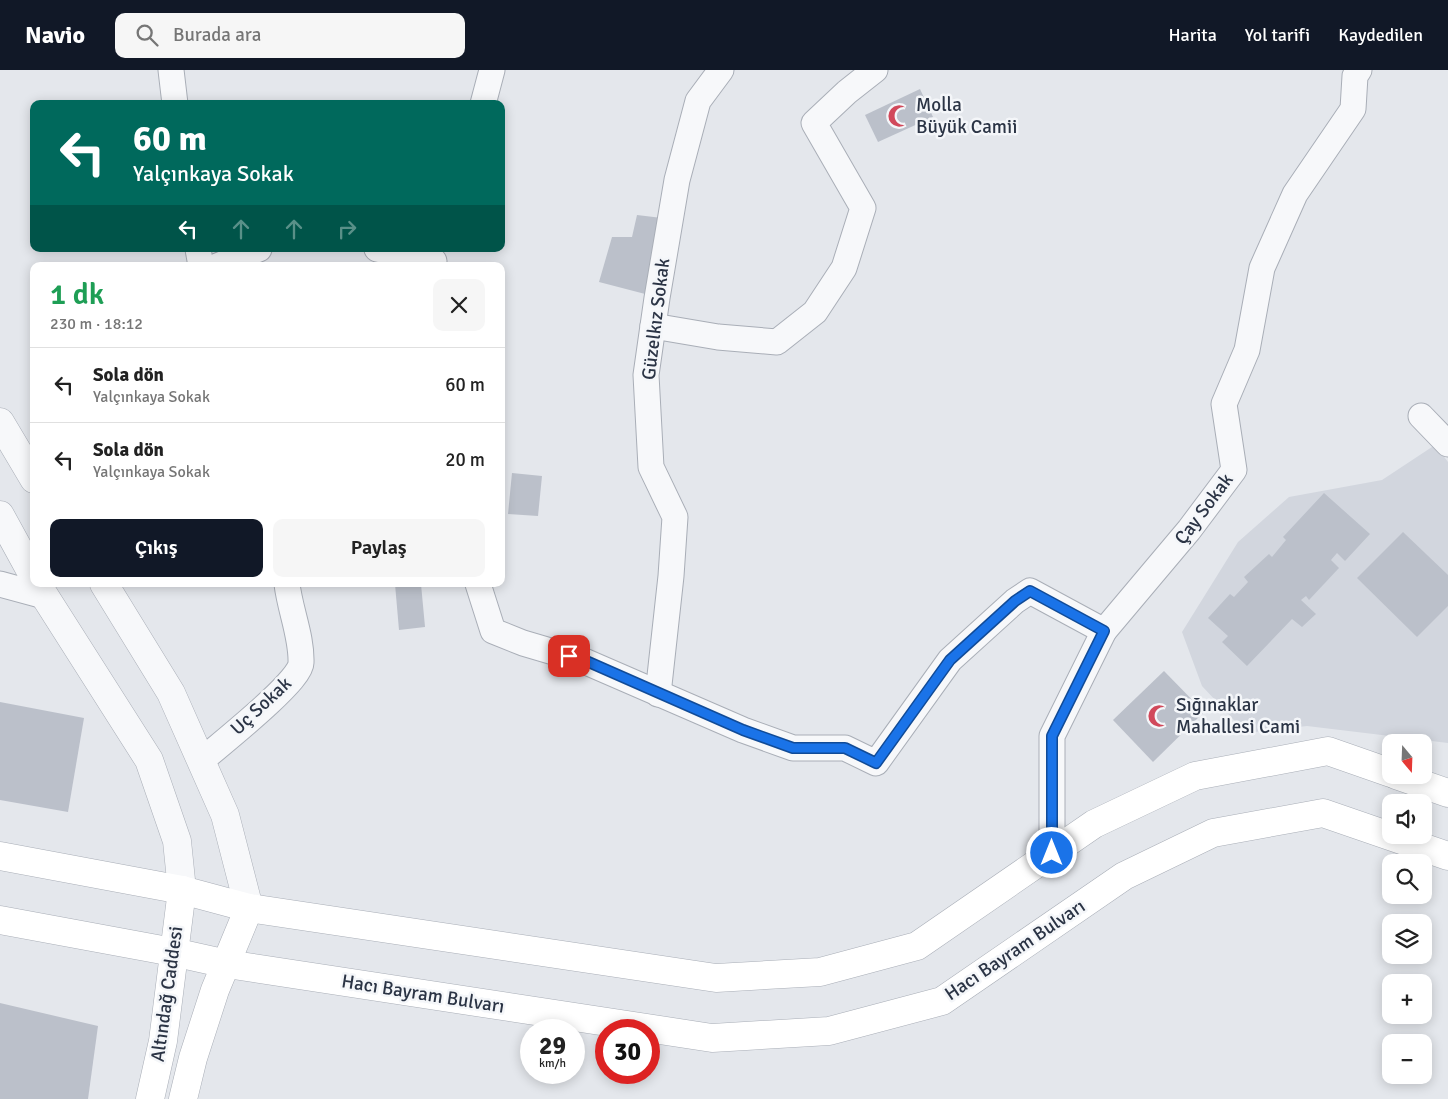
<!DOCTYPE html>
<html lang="tr">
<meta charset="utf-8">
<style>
:root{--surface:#fff;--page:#f6f6f6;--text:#222;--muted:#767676;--line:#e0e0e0;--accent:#111827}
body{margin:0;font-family:Signika,sans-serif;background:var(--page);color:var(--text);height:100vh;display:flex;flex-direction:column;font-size:19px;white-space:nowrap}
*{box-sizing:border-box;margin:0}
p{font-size:16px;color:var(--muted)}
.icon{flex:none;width:28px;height:28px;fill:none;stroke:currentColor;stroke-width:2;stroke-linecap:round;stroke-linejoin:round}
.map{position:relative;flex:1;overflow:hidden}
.sheet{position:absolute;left:30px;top:192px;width:475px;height:325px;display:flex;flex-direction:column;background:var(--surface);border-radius:10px;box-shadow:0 2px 12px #0003}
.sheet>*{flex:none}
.banner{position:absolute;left:30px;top:30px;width:475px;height:152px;border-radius:10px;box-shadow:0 2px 12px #0003;background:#00695c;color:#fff;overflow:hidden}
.needle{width:32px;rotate:161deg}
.buttons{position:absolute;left:1382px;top:664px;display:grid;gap:10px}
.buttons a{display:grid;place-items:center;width:50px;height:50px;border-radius:10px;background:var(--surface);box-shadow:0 2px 12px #0003;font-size:25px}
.speed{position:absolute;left:520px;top:949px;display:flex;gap:10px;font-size:25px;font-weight:700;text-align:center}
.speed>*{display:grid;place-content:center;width:65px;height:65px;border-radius:50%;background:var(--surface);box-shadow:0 2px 12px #0003;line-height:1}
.speed small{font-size:12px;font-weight:400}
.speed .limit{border:8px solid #d22;background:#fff;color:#111}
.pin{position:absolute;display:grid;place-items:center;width:42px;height:42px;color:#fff;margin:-21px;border-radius:10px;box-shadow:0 2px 8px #0006}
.me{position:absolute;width:55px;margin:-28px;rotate:0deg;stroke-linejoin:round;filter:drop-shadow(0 0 4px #0008)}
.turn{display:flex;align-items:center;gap:18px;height:105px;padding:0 20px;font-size:22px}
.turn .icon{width:65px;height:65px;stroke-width:2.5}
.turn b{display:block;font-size:35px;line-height:42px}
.lanes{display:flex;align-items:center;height:48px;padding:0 20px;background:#0003;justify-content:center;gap:25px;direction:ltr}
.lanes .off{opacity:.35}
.round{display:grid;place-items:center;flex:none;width:52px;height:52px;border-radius:10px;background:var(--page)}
.head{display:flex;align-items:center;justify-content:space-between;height:85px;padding:0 20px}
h1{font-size:30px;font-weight:600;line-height:38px;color:#1e9e55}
.button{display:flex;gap:10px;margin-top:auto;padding:10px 20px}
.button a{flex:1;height:58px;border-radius:10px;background:var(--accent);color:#fff;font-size:20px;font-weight:600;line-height:58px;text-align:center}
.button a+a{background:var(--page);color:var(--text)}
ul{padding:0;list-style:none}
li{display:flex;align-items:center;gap:15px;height:75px;padding:0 20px;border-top:1px solid var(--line)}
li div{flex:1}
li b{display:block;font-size:19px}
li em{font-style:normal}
header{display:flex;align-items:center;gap:30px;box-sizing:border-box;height:70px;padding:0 25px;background:var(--accent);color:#fff}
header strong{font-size:24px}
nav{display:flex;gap:28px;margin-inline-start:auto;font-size:18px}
.search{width:350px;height:45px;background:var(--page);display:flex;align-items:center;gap:12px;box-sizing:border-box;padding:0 18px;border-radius:10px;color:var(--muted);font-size:19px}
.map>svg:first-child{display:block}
</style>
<header>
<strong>Navio</strong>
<div class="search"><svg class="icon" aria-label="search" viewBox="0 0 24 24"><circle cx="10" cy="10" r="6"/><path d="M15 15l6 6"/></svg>Burada ara</div>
<nav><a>Harita</a><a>Yol tarifi</a><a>Kaydedilen</a></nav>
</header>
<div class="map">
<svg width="1448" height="1029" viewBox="0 0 1448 1029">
<rect width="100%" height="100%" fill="#e4e7ec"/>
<path fill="#d2d6de" d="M1435 375 1448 392V673L1307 656 1246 663 1202 616 1182 562 1238 472 1289 427 1382 410Z"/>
<g fill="#bbc0ca">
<path d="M920 19 933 47 878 72 865 45Z"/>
<path d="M637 145 662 148 649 225 599 212 612 167H632Z"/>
<path d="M512 403 542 406 538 446 508 444Z"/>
<path d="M1324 423 1370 464 1345 491 1337 483 1331 490 1339 498 1309 530 1306 526 1301 530 1316 544 1302 557 1292 549 1247 596 1222 572 1228 566 1208 548 1230 524 1234 527 1248 512 1244 507 1269 484 1272 487 1286 470 1283 467Z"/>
<path d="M1403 462 1448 505V536L1417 567 1357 508Z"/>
<path d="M395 514H421L425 557 399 560Z"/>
<path d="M1164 601 1204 642 1153 692 1113 650Z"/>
<path d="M0 632 84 648 68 742 0 730Z"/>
<path d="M0 933 98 956 88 1029H0Z"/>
</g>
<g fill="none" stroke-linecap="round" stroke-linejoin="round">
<defs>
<g id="minor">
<path d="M171 0 175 34"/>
<path d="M483 34 492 0"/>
<path d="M198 179 201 196"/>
<path d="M377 179 434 191"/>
<path d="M217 196 259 179"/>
<path d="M653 256 718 267 777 272 815 242 844 198 863 138 814 53 847 22 875 0"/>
<path d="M1421 346 1448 374"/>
<path d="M0 514 44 526"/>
<path d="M478 514 493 561 523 573 584 591 743 660 793 678H845L876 693 950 590 1015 531 1030 521 1104 561"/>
<path d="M658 624 671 506 675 447 651 397 646 305 657 228 677 110 698 31 721 0"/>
<path d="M201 691C218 676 301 611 301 593 302 567 290 540 287 514"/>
<path d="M1052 783V666L1104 561 1189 460 1234 400 1224 334 1247 280 1262 198 1295 124 1353 39 1355 6 1359 0"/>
</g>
<g id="tertiary">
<path d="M0 352 34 409"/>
<path d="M0 445 34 507"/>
<path d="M37 514 149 690 177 771 182 820"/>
<path d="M104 514 171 623 225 745 249 838"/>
</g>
<g id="secondary">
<path d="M1396 705 1448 723"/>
<path d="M0 786 182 820 249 838 716 908 820 902 917 876 1094 754 1195 706 1328 681 1391 703"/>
<path d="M0 850 173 882 227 894 712 968 829 961 942 931 1124 806 1213 763 1323 743 1448 786"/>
<path d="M150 1029 163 971 182 820"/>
<path d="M183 1029 193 988 215 920 249 838"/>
</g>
</defs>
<use href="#minor" stroke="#a9aeb7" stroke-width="27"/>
<use href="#tertiary" stroke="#a9aeb7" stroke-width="29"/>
<use href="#secondary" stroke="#a9aeb7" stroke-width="29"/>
<use href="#minor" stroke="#f7f8fa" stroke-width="25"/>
<use href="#tertiary" stroke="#f7f8fa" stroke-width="28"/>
<use href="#secondary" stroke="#fff" stroke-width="28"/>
</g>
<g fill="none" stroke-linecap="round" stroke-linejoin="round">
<defs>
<path id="route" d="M569 586 584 590 743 660 793 678H845L876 693 950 590 1015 531 1030 521 1104 561 1052 666V783"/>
</defs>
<use href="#route" stroke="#114b97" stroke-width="12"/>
<use href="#route" stroke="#1a73e8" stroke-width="9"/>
</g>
<defs>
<symbol id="mosque-bare" viewBox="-9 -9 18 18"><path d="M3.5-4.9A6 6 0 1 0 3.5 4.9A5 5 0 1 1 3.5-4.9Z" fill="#d1495b" stroke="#f4f6f9" stroke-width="2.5" paint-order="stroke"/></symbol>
</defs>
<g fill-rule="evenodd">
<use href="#mosque-bare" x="883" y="30" width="32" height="32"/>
<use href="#mosque-bare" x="1143" y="630" width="32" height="32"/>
</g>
<g text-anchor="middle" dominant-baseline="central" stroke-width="5" stroke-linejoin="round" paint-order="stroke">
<g font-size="19" fill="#2b3445" stroke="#f4f6f9" text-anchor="start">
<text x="916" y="35">Molla<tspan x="916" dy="22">Büyük Camii</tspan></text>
<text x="1176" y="635">Sığınaklar<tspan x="1176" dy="22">Mahallesi Cami</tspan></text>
</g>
<g font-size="19" fill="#2b3445" stroke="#f4f6f9">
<text transform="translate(656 249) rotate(-83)">Güzelkız Sokak</text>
<text transform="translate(1204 439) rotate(-53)">Çay Sokak</text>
<text transform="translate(261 636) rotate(-43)">Uç Sokak</text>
<text transform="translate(1015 880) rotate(-34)">Hacı Bayram Bulvarı</text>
<text transform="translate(167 924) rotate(-82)">Altındağ Caddesi</text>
<text transform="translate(423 924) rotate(9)">Hacı Bayram Bulvarı</text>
</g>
</g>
</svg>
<div class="buttons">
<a><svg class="needle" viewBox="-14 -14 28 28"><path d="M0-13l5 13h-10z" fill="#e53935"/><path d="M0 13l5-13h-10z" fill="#767676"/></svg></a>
<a><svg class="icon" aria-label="sound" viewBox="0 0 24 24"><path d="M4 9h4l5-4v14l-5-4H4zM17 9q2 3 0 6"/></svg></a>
<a><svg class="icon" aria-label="search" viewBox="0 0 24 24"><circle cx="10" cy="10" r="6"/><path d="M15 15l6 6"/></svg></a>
<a><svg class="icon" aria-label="layers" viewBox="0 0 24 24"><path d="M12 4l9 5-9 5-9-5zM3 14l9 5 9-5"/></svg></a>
<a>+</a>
<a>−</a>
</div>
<div class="speed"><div>29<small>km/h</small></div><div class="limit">30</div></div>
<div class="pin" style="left:569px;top:586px;background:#d93025"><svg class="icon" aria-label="arrive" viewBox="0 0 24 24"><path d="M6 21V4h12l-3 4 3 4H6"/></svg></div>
<svg class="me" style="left:1052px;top:783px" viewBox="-20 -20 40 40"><circle r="17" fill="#1a73e8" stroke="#fff" stroke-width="3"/><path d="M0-11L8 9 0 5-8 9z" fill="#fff"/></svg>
<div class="banner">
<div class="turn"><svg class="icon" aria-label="left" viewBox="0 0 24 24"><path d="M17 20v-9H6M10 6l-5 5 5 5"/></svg><div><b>60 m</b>Yalçınkaya Sokak</div></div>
<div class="lanes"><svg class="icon" aria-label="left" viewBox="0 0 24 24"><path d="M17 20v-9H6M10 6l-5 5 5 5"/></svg><svg class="icon off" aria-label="ahead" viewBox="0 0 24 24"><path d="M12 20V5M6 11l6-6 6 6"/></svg><svg class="icon off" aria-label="ahead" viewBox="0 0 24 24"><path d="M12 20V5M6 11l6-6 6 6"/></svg><svg class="icon off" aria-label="right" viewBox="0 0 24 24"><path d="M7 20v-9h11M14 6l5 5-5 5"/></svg></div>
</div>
<section class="sheet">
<div class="head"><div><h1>1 dk</h1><p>230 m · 18:12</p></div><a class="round"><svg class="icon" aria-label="close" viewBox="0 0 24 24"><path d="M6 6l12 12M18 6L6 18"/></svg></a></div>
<ul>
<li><svg class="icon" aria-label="left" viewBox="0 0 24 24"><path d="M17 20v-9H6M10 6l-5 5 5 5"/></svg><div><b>Sola dön</b><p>Yalçınkaya Sokak</p></div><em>60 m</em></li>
<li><svg class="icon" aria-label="left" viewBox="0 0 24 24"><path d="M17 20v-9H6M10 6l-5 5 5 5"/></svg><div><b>Sola dön</b><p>Yalçınkaya Sokak</p></div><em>20 m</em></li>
</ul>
<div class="button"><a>Çıkış</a><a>Paylaş</a></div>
</section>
</div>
